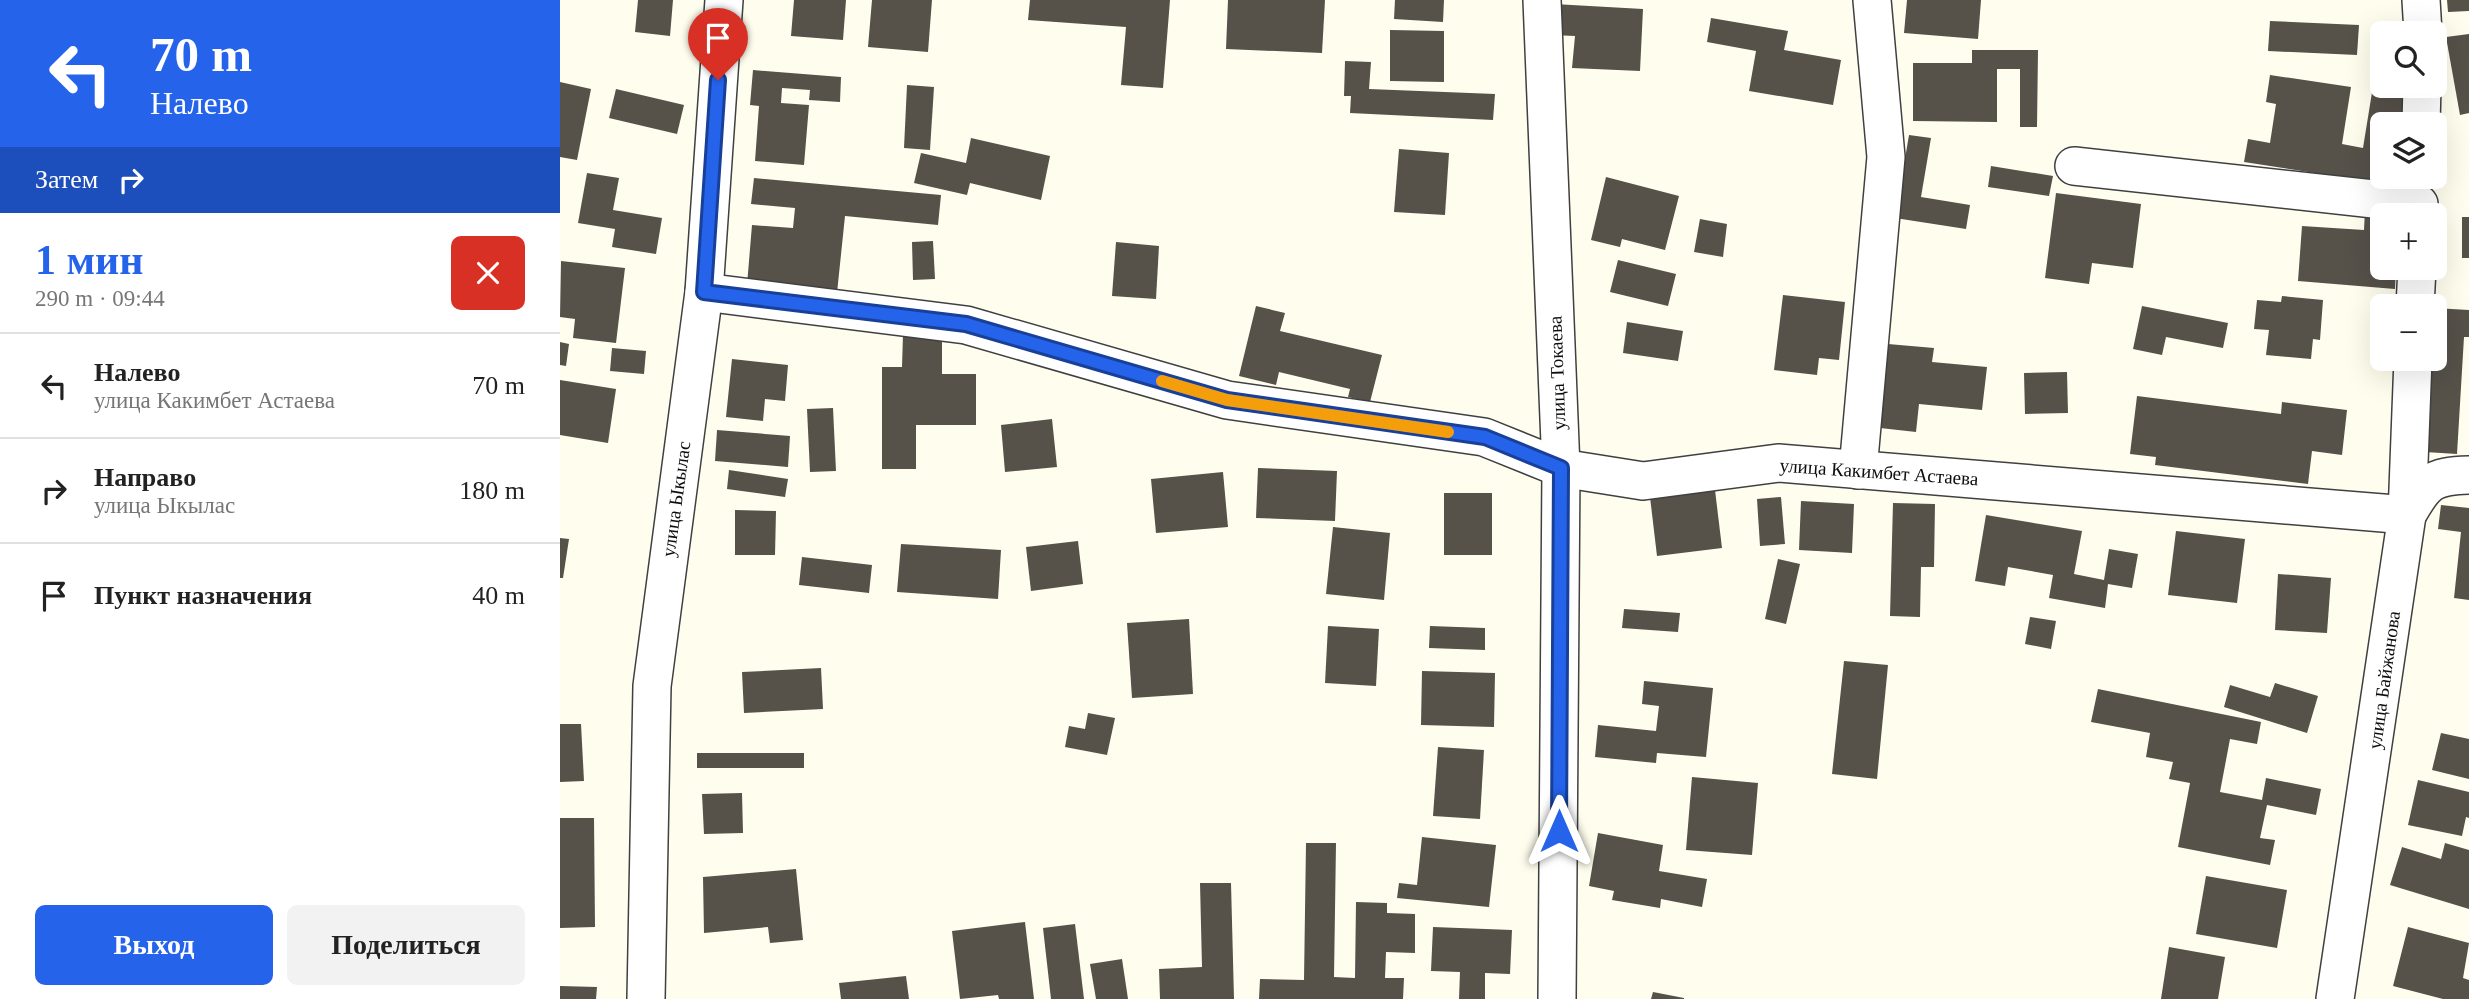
<!DOCTYPE html>
<html lang="ru">
<meta charset="utf-8">
<style>
:root{--surface:#fff;--page:#f2f2f2;--text:#222;--muted:#767676;--line:#e0e0e0;--accent:#2563eb}
body{margin:0;font-family:"Times New Roman",serif;background:var(--page);color:var(--text);height:100vh;display:flex;flex-direction:column;font-size:26px;white-space:nowrap}
*{box-sizing:border-box;margin:0}
p{font-size:23px;color:var(--muted)}
.icon{flex:none;width:38px;height:38px;fill:none;stroke:currentColor;stroke-width:2;stroke-linecap:round;stroke-linejoin:round}
.map{position:relative;flex:1;overflow:hidden}
.side{display:flex;flex-direction:column;background:var(--surface);width:560px}
.side>*{flex:none}
.guide{background:#2563eb;color:#fff;overflow:hidden}
.controls{position:absolute;left:1810px;top:21px;display:grid;gap:14px}
.controls a{display:grid;place-items:center;width:77px;height:77px;border-radius:10px;background:var(--surface);box-shadow:0 7px 28px #0002;font-size:35px}
.pin{position:absolute;display:grid;place-items:center;width:60px;height:60px;color:#fff;margin:-72px -30px;border-radius:50% 50% 50% 0;rotate:-45deg;box-shadow:0 0 7px #0007}
.pin .icon{rotate:45deg}
.me{position:absolute;width:77px;margin:-38px;rotate:0deg;stroke-linejoin:round;filter:drop-shadow(0 0 5px #0008)}
.turn{display:flex;align-items:center;gap:24px;height:147px;padding:0 35px;font-size:32px}
.turn .icon{width:91px;height:91px;stroke-width:2.5}
.turn b{display:block;font-size:49px;line-height:60px}
.then{display:flex;align-items:center;height:66px;padding:0 35px;background:#0003;gap:14px;font-size:26px}
.round{display:grid;place-items:center;flex:none;width:74px;height:74px;border-radius:10px;background:var(--page)}
.head{display:flex;align-items:center;justify-content:space-between;height:119px;padding:0 35px}
h1{font-size:42px;font-weight:800;line-height:52px;color:var(--accent)}
.action{display:flex;gap:14px;margin-top:auto;padding:14px 35px}
.action a{flex:1;height:80px;border-radius:10px;background:var(--accent);color:#fff;font-size:28px;font-weight:800;line-height:80px;text-align:center}
.action a+a{background:var(--page);color:var(--text)}
ul{padding:0;list-style:none}
li{display:flex;align-items:center;gap:21px;height:105px;padding:0 35px;border-top:2px solid var(--line)}
li div{flex:1}
li b{display:block;font-size:26px}
li em{font-style:normal}
main{display:flex;flex:1;min-height:0}
.map>svg:first-child{display:block}
</style>
<main>
<section class="side">
<div class="guide">
<div class="turn"><svg class="icon" aria-label="left" viewBox="0 0 24 24"><path d="M17 20v-9H6M10 6l-5 5 5 5"/></svg><div><b>70 m</b>Налево</div></div>
<div class="then">Затем<svg class="icon" aria-label="right" viewBox="0 0 24 24"><path d="M7 20v-9h11M14 6l5 5-5 5"/></svg></div>
</div>
<div class="head"><div><h1>1 мин</h1><p>290 m · 09:44</p></div><a class="round" style="background:#d93025;color:#fff"><svg class="icon" aria-label="close" viewBox="0 0 24 24"><path d="M6 6l12 12M18 6L6 18"/></svg></a></div>
<ul>
<li><svg class="icon" aria-label="left" viewBox="0 0 24 24"><path d="M17 20v-9H6M10 6l-5 5 5 5"/></svg><div><b>Налево</b><p>улица Какимбет Астаева</p></div><em>70 m</em></li>
<li><svg class="icon" aria-label="right" viewBox="0 0 24 24"><path d="M7 20v-9h11M14 6l5 5-5 5"/></svg><div><b>Направо</b><p>улица Ыкылас</p></div><em>180 m</em></li>
<li><svg class="icon" aria-label="arrive" viewBox="0 0 24 24"><path d="M6 21V4h12l-3 4 3 4H6"/></svg><div><b>Пункт назначения</b></div><em>40 m</em></li>
</ul>
<div class="action"><a>Выход</a><a>Поделиться</a></div>
</section>
<div class="map">
<svg width="1909" height="999" viewBox="0 0 1909 999">
<rect width="100%" height="100%" fill="#fffeee"/>
<g fill="#565149">
<path d="M78 0H113L110 36 75 32Z"/>
<path d="M234 0H286L283 40 231 36Z"/>
<path d="M312 0H372L368 52 308 47Z"/>
<path d="M470 0H610L603 88 561 85 566 27 468 20Z"/>
<path d="M668 0H765L762 53 666 49Z"/>
<path d="M835 0H884L883 22 834 19Z"/>
<path d="M1347 0H1421L1418 39 1344 33Z"/>
<path d="M1887 0H1909V11L1888 12Z"/>
<path d="M994 4 1083 9 1080 71 1012 68 1015 36 992 35Z"/>
<path d="M1151 18 1228 31 1224 50 1281 60 1273 105 1189 91 1196 51 1147 42Z"/>
<path d="M1710 21 1799 25 1797 55 1708 51Z"/>
<path d="M830 30 884 31V82L830 81Z"/>
<path d="M1909 34V113L1900 115 1886 37Z"/>
<path d="M1412 50H1478L1477 127H1460V69H1437V122L1353 121V63H1412Z"/>
<path d="M785 61 811 62 809 89 935 94 933 120 790 113 791 96H784Z"/>
<path d="M193 70 281 77 280 102 249 100 250 90 222 88 221 103 249 105 244 165 195 161 199 106 190 105Z"/>
<path d="M1710 75 1791 87 1782 144 1803 148 1814 80 1822 82V86H1848V124H1822V177H1840L1838 186 1684 162 1688 139 1710 143 1716 104 1706 102Z"/>
<path d="M0 82 31 89 17 160 0 157Z"/>
<path d="M347 85 374 87 370 150 344 148Z"/>
<path d="M56 89 124 105 117 134 49 118Z"/>
<path d="M1349 135 1371 138 1361 197 1410 205 1406 229 1335 218Z"/>
<path d="M411 138 490 156 481 200 410 183 407 195 354 183 361 153 406 163Z"/>
<path d="M839 149 889 153 885 215 834 212Z"/>
<path d="M1431 166 1493 176 1489 196 1428 187Z"/>
<path d="M27 173 59 178 53 210 102 218 96 254 52 247 55 229 18 223Z"/>
<path d="M1046 177 1119 196 1105 250 1062 239 1060 247 1031 240Z"/>
<path d="M194 178 381 195 378 225 285 216 277 293 187 285 192 225 233 228 235 208 191 204Z"/>
<path d="M1496 193 1581 204 1573 268 1532 263 1529 284 1485 278Z"/>
<path d="M1805 210 1822 215V268H1836L1835 289 1738 281 1742 226 1804 230Z"/>
<rect x="1902" y="217" width="7" height="41"/>
<path d="M1140 219 1167 224 1163 257 1134 252Z"/>
<path d="M373 241 375 279 353 280 352 242Z"/>
<path d="M556 242 599 246 596 299 552 296Z"/>
<path d="M1058 260 1116 274 1108 306 1050 292Z"/>
<path d="M1 261 65 268 56 343 13 338 15 319 0 317Z"/>
<path d="M1223 295 1285 302 1279 360 1259 358 1257 375 1214 370Z"/>
<path d="M1722 296 1763 300 1760 340 1753 339 1751 359 1706 355 1709 330 1694 329 1697 300 1721 302Z"/>
<path d="M696 306 725 313 720 331 822 355 810 402 788 397 790 389 719 372 716 385 679 376Z"/>
<path d="M1582 306 1668 323 1663 348 1606 337 1602 355 1573 349Z"/>
<path d="M1874 308 1909 310V337H1904L1897 454 1865 452 1870 359H1874Z"/>
<path d="M1067 322 1123 331 1118 361 1063 353Z"/>
<path d="M343 334H382V374H416V425H356V469H322V367H342Z"/>
<path d="M0 342 9 344 6 366 0 365Z"/>
<path d="M1328 344 1374 348 1372 362 1427 367 1422 410 1359 404 1356 432 1320 428Z"/>
<path d="M52 348 86 351 84 374 50 371Z"/>
<path d="M172 359 228 365 225 401 205 399 203 421 166 417Z"/>
<path d="M1507 372 1508 413 1465 414 1464 373Z"/>
<path d="M0 380 56 389 48 443 0 435Z"/>
<path d="M1577 396 1721 414 1722 402 1787 410 1782 455 1752 451 1748 484 1595 465 1596 457 1570 454Z"/>
<path d="M273 408 276 471 250 472 247 409Z"/>
<path d="M492 419 497 467 445 472 441 425Z"/>
<path d="M157 430 230 436 228 467 155 461Z"/>
<path d="M698 468 777 471 775 521 696 518Z"/>
<path d="M169 470 228 479 225 497 167 489Z"/>
<path d="M663 472 668 527 596 533 591 479Z"/>
<path d="M1155 490 1162 548 1097 556 1090 497Z"/>
<rect x="884" y="493" width="48" height="62"/>
<path d="M1221 497 1225 544 1200 546 1197 499Z"/>
<path d="M1241 501 1294 504 1292 553 1239 550Z"/>
<path d="M1333 503 1375 504 1374 567H1361L1360 617 1330 616Z"/>
<path d="M1881 505 1909 508V600L1894 598 1901 532 1878 529Z"/>
<path d="M175 510 216 511 215 555H175Z"/>
<path d="M1426 515 1522 531 1514 574 1544 580 1549 549 1578 554 1572 588 1548 584 1545 608 1489 598 1493 575 1448 567 1445 586 1415 581Z"/>
<path d="M773 527 830 533 824 600 766 594Z"/>
<path d="M1616 531 1685 539 1677 603 1608 595Z"/>
<path d="M0 538 9 539 3 578H0Z"/>
<path d="M518 541 523 584 471 591 466 547Z"/>
<path d="M341 544 441 550 438 599 337 592Z"/>
<path d="M242 557 312 565 309 593 239 585Z"/>
<path d="M1218 559 1240 564 1226 624 1205 619Z"/>
<path d="M1718 574 1771 578 1767 633 1715 630Z"/>
<path d="M1064 609 1120 613 1118 632 1062 628Z"/>
<path d="M1470 617 1496 621 1491 649 1465 644Z"/>
<path d="M629 619 633 694 572 698 567 623Z"/>
<path d="M768 626 819 629 816 686 765 683Z"/>
<path d="M870 626 925 628V650L869 648Z"/>
<path d="M1284 661 1328 665 1317 779 1272 774Z"/>
<path d="M261 668 263 709 184 713 182 672Z"/>
<path d="M862 671 935 673 934 727 861 725Z"/>
<path d="M1084 681 1153 688 1146 757 1097 753 1096 763 1035 757 1038 725 1096 731 1099 706 1082 704Z"/>
<path d="M1715 683 1758 696 1747 733 1664 707 1670 685 1710 697Z"/>
<path d="M1538 689 1701 722 1697 744 1670 739 1660 792 1702 800 1706 778 1761 789 1756 815 1707 805 1700 838 1715 840 1710 865 1618 847 1630 783 1609 779 1613 762 1586 757 1590 733 1531 722Z"/>
<path d="M528 713 555 718 547 755 505 747 509 726 525 729Z"/>
<path d="M0 724H21L24 781 0 782Z"/>
<path d="M1881 733 1909 739V779L1872 770Z"/>
<path d="M878 747 924 750 920 819 873 816Z"/>
<rect x="137" y="753" width="107" height="15"/>
<path d="M1132 777 1198 783 1192 855 1126 850Z"/>
<path d="M1858 780 1909 792V818L1906 817 1902 836 1848 825Z"/>
<path d="M182 793 183 833 144 834 142 794Z"/>
<path d="M0 818H34L35 927 0 928Z"/>
<path d="M1038 833 1103 845 1099 871 1147 879 1142 907 1101 899 1100 908 1052 900 1054 891 1029 886Z"/>
<path d="M862 837 936 845 929 907 837 898 839 883 857 885Z"/>
<path d="M746 843H776L774 977 795 978 796 902 827 903V913L855 914V953L826 952 825 978H844L843 999H699L700 979 744 980Z"/>
<path d="M1885 843 1909 850V909L1830 885 1842 847 1881 859Z"/>
<path d="M236 869 243 940 210 943 208 927 144 933 143 877Z"/>
<path d="M1646 876 1727 890 1717 948 1636 934Z"/>
<path d="M640 883H671L674 999H600L599 969 642 967Z"/>
<path d="M465 922 474 999H439L438 995 400 999 392 931Z"/>
<path d="M515 924 524 999H491L483 928Z"/>
<path d="M873 927 952 930 950 974 925 973V999H899L900 972 871 971Z"/>
<path d="M1848 927 1909 943 1903 978 1909 980V999H1883L1833 986Z"/>
<path d="M1609 947 1665 957 1658 999H1601Z"/>
<path d="M562 959 568 999H536L530 964Z"/>
<path d="M346 976 349 999H281L279 983Z"/>
<path d="M0 986 37 987 36 999H0Z"/>
<path d="M1093 992 1124 998V999H1091Z"/>
</g>
<g fill="none" stroke-linecap="round" stroke-linejoin="round">
<defs>
<g id="street">
<path d="M982 0 1001 468 997 999"/>
<path d="M1861 0 1863 33"/>
<path d="M1861 124 1862 86"/>
<path d="M1514 166 1859 204"/>
<path d="M144 292 406 325 667 400 924 437 1001 468 1083 481 1218 463 1847 515C1865 483 1871 476 1909 475"/>
<path d="M1855 306 1857 268"/>
<path d="M1298 470 1326 157 1312 0"/>
<path d="M86 999 92 686 144 292 164 0"/>
<path d="M1775 999 1847 515 1853 359"/>
</g>
</defs>
<use href="#street" stroke="#404040" stroke-width="40"/>
<use href="#street" stroke="#fff" stroke-width="37"/>
</g>
<g fill="none" stroke-linecap="round" stroke-linejoin="round">
<defs>
<path id="route" d="M158 80 144 292 406 324 667 400 925 437 1001 468 999 831"/>
</defs>
<use href="#route" stroke="#184099" stroke-width="18"/>
<use href="#route" stroke="#2563eb" stroke-width="12"/>
<path stroke="#f59e0b" stroke-width="12" d="M602 381 667 400 888 432"/>
</g>
<g text-anchor="middle" dominant-baseline="central" stroke-width="7" stroke-linejoin="round" paint-order="stroke">
<g font-size="19" fill="#0d0d0d" stroke="#fff">
<text transform="translate(997 373) rotate(-92)">улица Токаева</text>
<text transform="translate(1319 472) rotate(4)">улица Какимбет Астаева</text>
<text transform="translate(116 499) rotate(-82)">улица Ыкылас</text>
<text transform="translate(1824 680) rotate(-82)">улица Байжанова</text>
</g>
</g>
</svg>
<div class="controls">
<a><svg class="icon" aria-label="search" viewBox="0 0 24 24"><circle cx="10" cy="10" r="6"/><path d="M15 15l6 6"/></svg></a>
<a><svg class="icon" aria-label="layers" viewBox="0 0 24 24"><path d="M12 4l9 5-9 5-9-5zM3 14l9 5 9-5"/></svg></a>
<a>+</a>
<a>−</a>
</div>
<div class="pin" style="left:158px;top:80px;background:#d93025"><svg class="icon" aria-label="arrive" viewBox="0 0 24 24"><path d="M6 21V4h12l-3 4 3 4H6"/></svg></div>
<svg class="me" style="left:999px;top:831px" viewBox="-20 -20 40 40"><path d="M0-17L14 15 0 8-14 15z" fill="#2563eb" stroke="#fff" stroke-width="4"/></svg>
</div>
</main>
